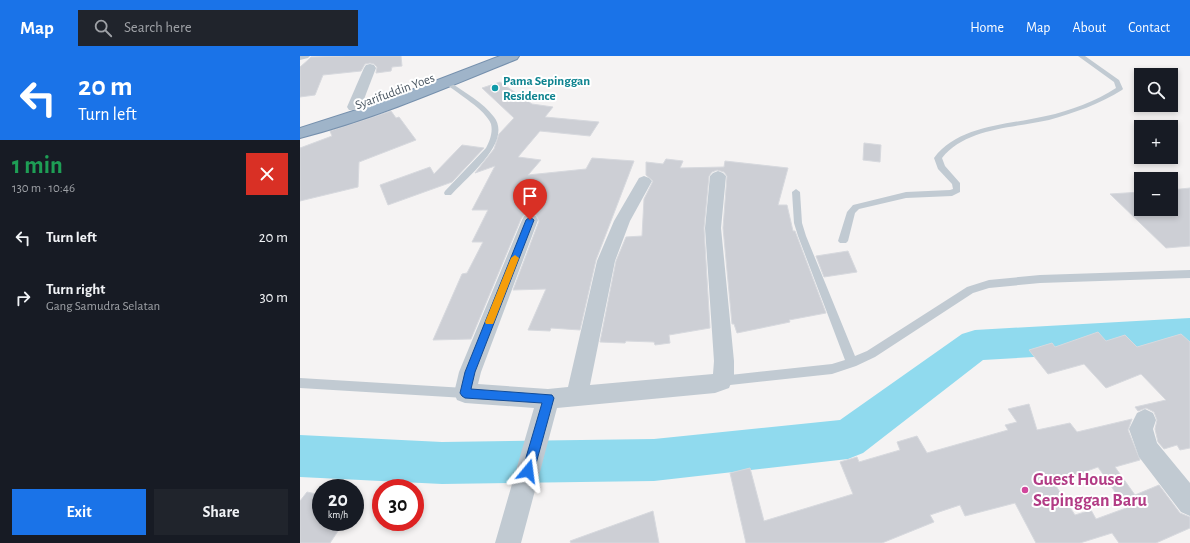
<!DOCTYPE html>
<meta charset="utf-8">
<style>
:root{--surface:#171b24;--page:#20242c;--text:#f1f3f6;--muted:#9ea1a6;--accent:#1a73e8}
body{margin:0;font-family:"Alegreya Sans",sans-serif;background:var(--page);color:var(--text);height:100vh;display:flex;flex-direction:column;font-size:15px;white-space:nowrap}
*{box-sizing:border-box;margin:0}
p{font-size:13px;color:var(--muted)}
.icon{flex:none;width:22px;height:22px;fill:none;stroke:currentColor;stroke-width:2;stroke-linecap:round;stroke-linejoin:round}
.map{position:relative;flex:1;overflow:hidden}
.details{display:flex;flex-direction:column;background:var(--surface);width:300px}
.details>*{flex:none}
.banner{background:#1a73e8;color:#fff;overflow:hidden}
.tools{position:absolute;left:834px;top:12px;display:grid;gap:8px}
.tools a{display:grid;place-items:center;width:44px;height:44px;border-radius:0px;background:var(--surface);box-shadow:0 2px 6px #0003;font-size:20px}
.speed{position:absolute;left:12px;top:423px;display:flex;gap:8px;font-size:20px;font-weight:700;text-align:center}
.speed>*{display:grid;place-content:center;width:52px;height:52px;border-radius:50%;background:var(--surface);box-shadow:0 2px 6px #0003;line-height:1}
.speed small{font-size:10px;font-weight:400}
.speed .limit{border:6px solid #d22;background:#fff;color:#111}
.pin{position:absolute;display:grid;place-items:center;width:34px;height:34px;color:#fff;margin:-41px -17px;border-radius:50% 50% 50% 0;rotate:-45deg;box-shadow:0 0 4px #0007}
.pin .icon{rotate:45deg}
.me{position:absolute;width:44px;margin:-22px;rotate:16deg;stroke-linejoin:round;filter:drop-shadow(0 0 3px #0008)}
.turn{display:flex;align-items:center;gap:14px;height:84px;padding:0 12px;font-size:18px}
.turn .icon{width:52px;height:52px;stroke-width:2.5}
.turn b{display:block;font-size:28px;line-height:34px}
.round{display:grid;place-items:center;flex:none;width:42px;height:42px;border-radius:0px;background:var(--page)}
.summary{display:flex;align-items:center;justify-content:space-between;height:68px;padding:0 12px}
h1{font-size:24px;font-weight:700;line-height:30px;color:#1e9e55}
.button{display:flex;gap:8px;margin-top:auto;padding:8px 12px}
.button a{flex:1;height:46px;border-radius:0px;background:var(--accent);color:#fff;font-size:16px;font-weight:700;line-height:46px;text-align:center}
.button a+a{background:var(--page);color:var(--text)}
ul{padding:0;list-style:none}
li{display:flex;align-items:center;gap:12px;height:60px;padding:0 12px}
li div{flex:1}
li b{display:block;font-size:15px}
li em{font-style:normal}
header{display:flex;align-items:center;gap:24px;box-sizing:border-box;height:56px;padding:0 20px;background:var(--accent);color:#fff}
header strong{font-size:19px}
nav{display:flex;gap:22px;margin-inline-start:auto;font-size:14px}
.search{width:280px;height:36px;background:var(--page);display:flex;align-items:center;gap:10px;box-sizing:border-box;padding:0 14px;border-radius:0px;color:var(--muted);font-size:15px}
main{display:flex;flex:1;min-height:0}
.map>svg:first-child{display:block}
</style>
<header>
<strong>Map</strong>
<div class="search"><svg class="icon" aria-label="search" viewBox="0 0 24 24"><circle cx="10" cy="10" r="6"/><path d="M15 15l6 6"/></svg>Search here</div>
<nav><a>Home</a><a>Map</a><a>About</a><a>Contact</a></nav>
</header>
<main>
<section class="details">
<div class="banner">
<div class="turn"><svg class="icon" aria-label="left" viewBox="0 0 24 24"><path d="M17 20v-9H6M10 6l-5 5 5 5"/></svg><div><b>20 m</b>Turn left</div></div>
</div>
<div class="summary"><div><h1>1 min</h1><p>130 m · 10:46</p></div><a class="round" style="background:#d93025;color:#fff"><svg class="icon" aria-label="close" viewBox="0 0 24 24"><path d="M6 6l12 12M18 6L6 18"/></svg></a></div>
<ul>
<li><svg class="icon" aria-label="left" viewBox="0 0 24 24"><path d="M17 20v-9H6M10 6l-5 5 5 5"/></svg><div><b>Turn left</b></div><em>20 m</em></li>
<li><svg class="icon" aria-label="right" viewBox="0 0 24 24"><path d="M7 20v-9h11M14 6l5 5-5 5"/></svg><div><b>Turn right</b><p>Gang Samudra Selatan</p></div><em>30 m</em></li>
</ul>
<div class="button"><a>Exit</a><a>Share</a></div>
</section>
<div class="map">
<svg width="890" height="487" viewBox="0 0 890 487">
<rect width="100%" height="100%" fill="#f5f3f3"/>
<g fill="none" stroke-linecap="round" stroke-linejoin="round">
<path fill="#90daee" fill-rule="evenodd" d="M890 262V292L683 304 563 397 548 403 354 425 142 428 0 421V379L142 386 354 383 540 364 662 278 675 274Z"/>
</g>
<g fill="#cdcfd5" stroke="#d7d9de" fill-rule="evenodd">
<path d="M46 0H101L102 10 92 11 91 15 76 17 77 11 74 8 70 7 65 8 61 15 23 19 15 39 0 41V11L8 4 11 1Z"/>
<path d="M200 26 232 48 253 51 245 61 299 66 290 80 240 75 218 101 241 104 228 119 286 113 292 102 334 105 296 204 280 274 251 272 250 275 228 274 246 233 213 234 239 165 236 159 230 157 224 159 221 163 171 283 133 284 162 218 167 217 183 186H172L188 154H172L195 110 175 117 194 93 199 78 214 62 182 32Z"/>
<path d="M91 55 96 62 99 61 116 84 59 106 58 131 0 145V92L32 80 30 75Z"/>
<path d="M564 87 581 89 580 106 563 104Z"/>
<path d="M162 89 184 92 152 126 88 149 80 129 130 111 134 118Z"/>
<path d="M366 103 383 105 380 112 424 111 425 105 488 112 478 149H487L493 175H495L526 257 489 264 490 266 437 277 434 268H432L423 172 427 120 424 116 417 114 412 116 409 120 404 172 410 272 369 279 370 287 355 289 354 286 326 285 325 287 300 286 316 205 326 181 342 180 344 143 353 125 346 119V106L363 108Z"/>
<path d="M890 132V190L866 192 810 138 841 136V153H871V134Z"/>
<path d="M548 195 557 216 524 221 516 200Z"/>
<path d="M798 276 806 285 825 279 837 291 881 278 890 286V392L880 394 877 389 864 393 858 386 855 373 857 364 854 356 846 352 838 355 835 351 866 344 841 318 806 332 784 308 748 318 729 294 752 287 755 291Z"/>
<path d="M729 348 737 374 770 367 777 376 832 363 828 374 840 404 815 411 835 439 859 429 880 457 890 461V472L856 487H819L812 477 780 487H736L715 447 665 460 660 449 630 459 634 466 582 487H446L430 417 450 412 464 465 553 438 540 406 557 401 559 406 600 394 597 386 617 380 627 397 708 374 705 369 717 366 708 353ZM798 411 826 452 796 463 791 454 775 459 754 427Z"/>
<path d="M7 436 21 439V466H44L30 487H0V445Z"/>
<path d="M353 455 359 487H271L270 485Z"/>
</g>
<g fill="none" stroke-linecap="round" stroke-linejoin="round">
<defs>
<path id="trunk" d="M200 0H219L217 3C146 32 74 63 0 82V72L75 48Z"/>
</defs>
<use href="#trunk" stroke="#7690ad" stroke-width="2"/>
<g fill="#c1cad2" fill-rule="evenodd">
<path d="M778 0H785L819 24 823 33 822 34C800 48 774 57 749 64 713 72 666 72 642 102L645 110 660 127V136L652 140 606 142 559 153 555 157 548 185 546 187H540L538 185 547 156 553 149 606 136 650 134 653 133 652 128 638 113 634 102C659 69 708 69 746 60 770 55 796 45 816 32L814 26Z"/>
<path d="M146 26H150C165 37 183 46 194 61 213 86 166 122 151 139H145L144 137 145 135 186 92C190 85 193 76 191 68 186 54 157 37 146 28Z"/>
<path d="M496 133 500 136 502 167 506 180 555 300 567 295 667 231 689 224 740 219 890 214V222L740 227 689 232 673 237 575 301 556 310 532 318 421 330 417 329 415 325 417 321 421 320 532 308 545 304 498 180 494 167 492 136Z"/>
<path d="M0 322 165 332 169 333 171 337 169 341 165 342 0 332Z"/>
</g>
<g fill="#c1cad2" fill-rule="evenodd">
<path d="M0 0H10L8 2 0 4Z"/>
<path d="M70 8 74 9 76 12 61 51 59 54H49L47 51 64 12 66 9Z"/>
<path d="M418 115 423 117 426 120 421 172 434 305V320L429 332 415 337 257 352 221 487H195L234 352 165 347 157 344 154 337 159 316 222 164 224 160 230 158 236 160 238 164 181 316 178 328 248 333 268 331 297 205 314 165 339 122 344 120 349 122 352 125 330 165 315 205 290 329 413 318 414 305 405 172 410 120 413 117Z"/>
<path d="M845 353 853 357 856 364 853 373 857 387 890 427V460L881 456 839 401 829 373 837 357Z"/>
</g>
<use href="#trunk" fill="#9fb4c9" fill-rule="evenodd"/>
</g>
<path fill="#1a73e8" stroke="#114b97" d="M230 161 234 164 175 316 171 333 252 339 254 342 234 415 232 419 228 421 224 419 222 415 242 347 165 342 162 340 160 337 165 316 226 164Z"/>
<path fill="#f59e0b" d="M215 199 219 202 194 266 193 268H186L185 266 211 202Z"/>
<circle fill="#0f9aa8" stroke="#fff" stroke-width="1.5" cx="195" cy="32" r="4"/>
<circle fill="#d1479c" stroke="#fff" stroke-width="1.5" cx="725" cy="434" r="4"/>
<g text-anchor="middle" dominant-baseline="central" stroke-width="4" stroke-linejoin="round" paint-order="stroke">
<g font-size="13" font-weight="bold" fill="#0d838f" stroke="#fff" text-anchor="start">
<text x="203" y="25">Pama Sepinggan<tspan x="203" dy="15">Residence</tspan></text>
</g>
<g font-size="13" fill="#4a5661" stroke="#fff">
<text transform="translate(95 36) rotate(-20)">Syarifuddin Yoes</text>
</g>
<g font-size="18" font-weight="bold" fill="#b23c85" stroke="#fff" text-anchor="start">
<text x="733" y="424">Guest House<tspan x="733" dy="21">Sepinggan Baru</tspan></text>
</g>
</g>
</svg>
<div class="tools">
<a><svg class="icon" aria-label="search" viewBox="0 0 24 24"><circle cx="10" cy="10" r="6"/><path d="M15 15l6 6"/></svg></a>
<a>+</a>
<a>−</a>
</div>
<div class="speed"><div>20<small>km/h</small></div><div class="limit">30</div></div>
<div class="pin" style="left:230px;top:164px;background:#d93025"><svg class="icon" aria-label="arrive" viewBox="0 0 24 24"><path d="M6 21V4h12l-3 4 3 4H6"/></svg></div>
<svg class="me" style="left:228px;top:415px" viewBox="-20 -20 40 40"><path d="M0-17L14 15 0 8-14 15z" fill="#1a73e8" stroke="#fff" stroke-width="4"/></svg>
</div>
</main>
